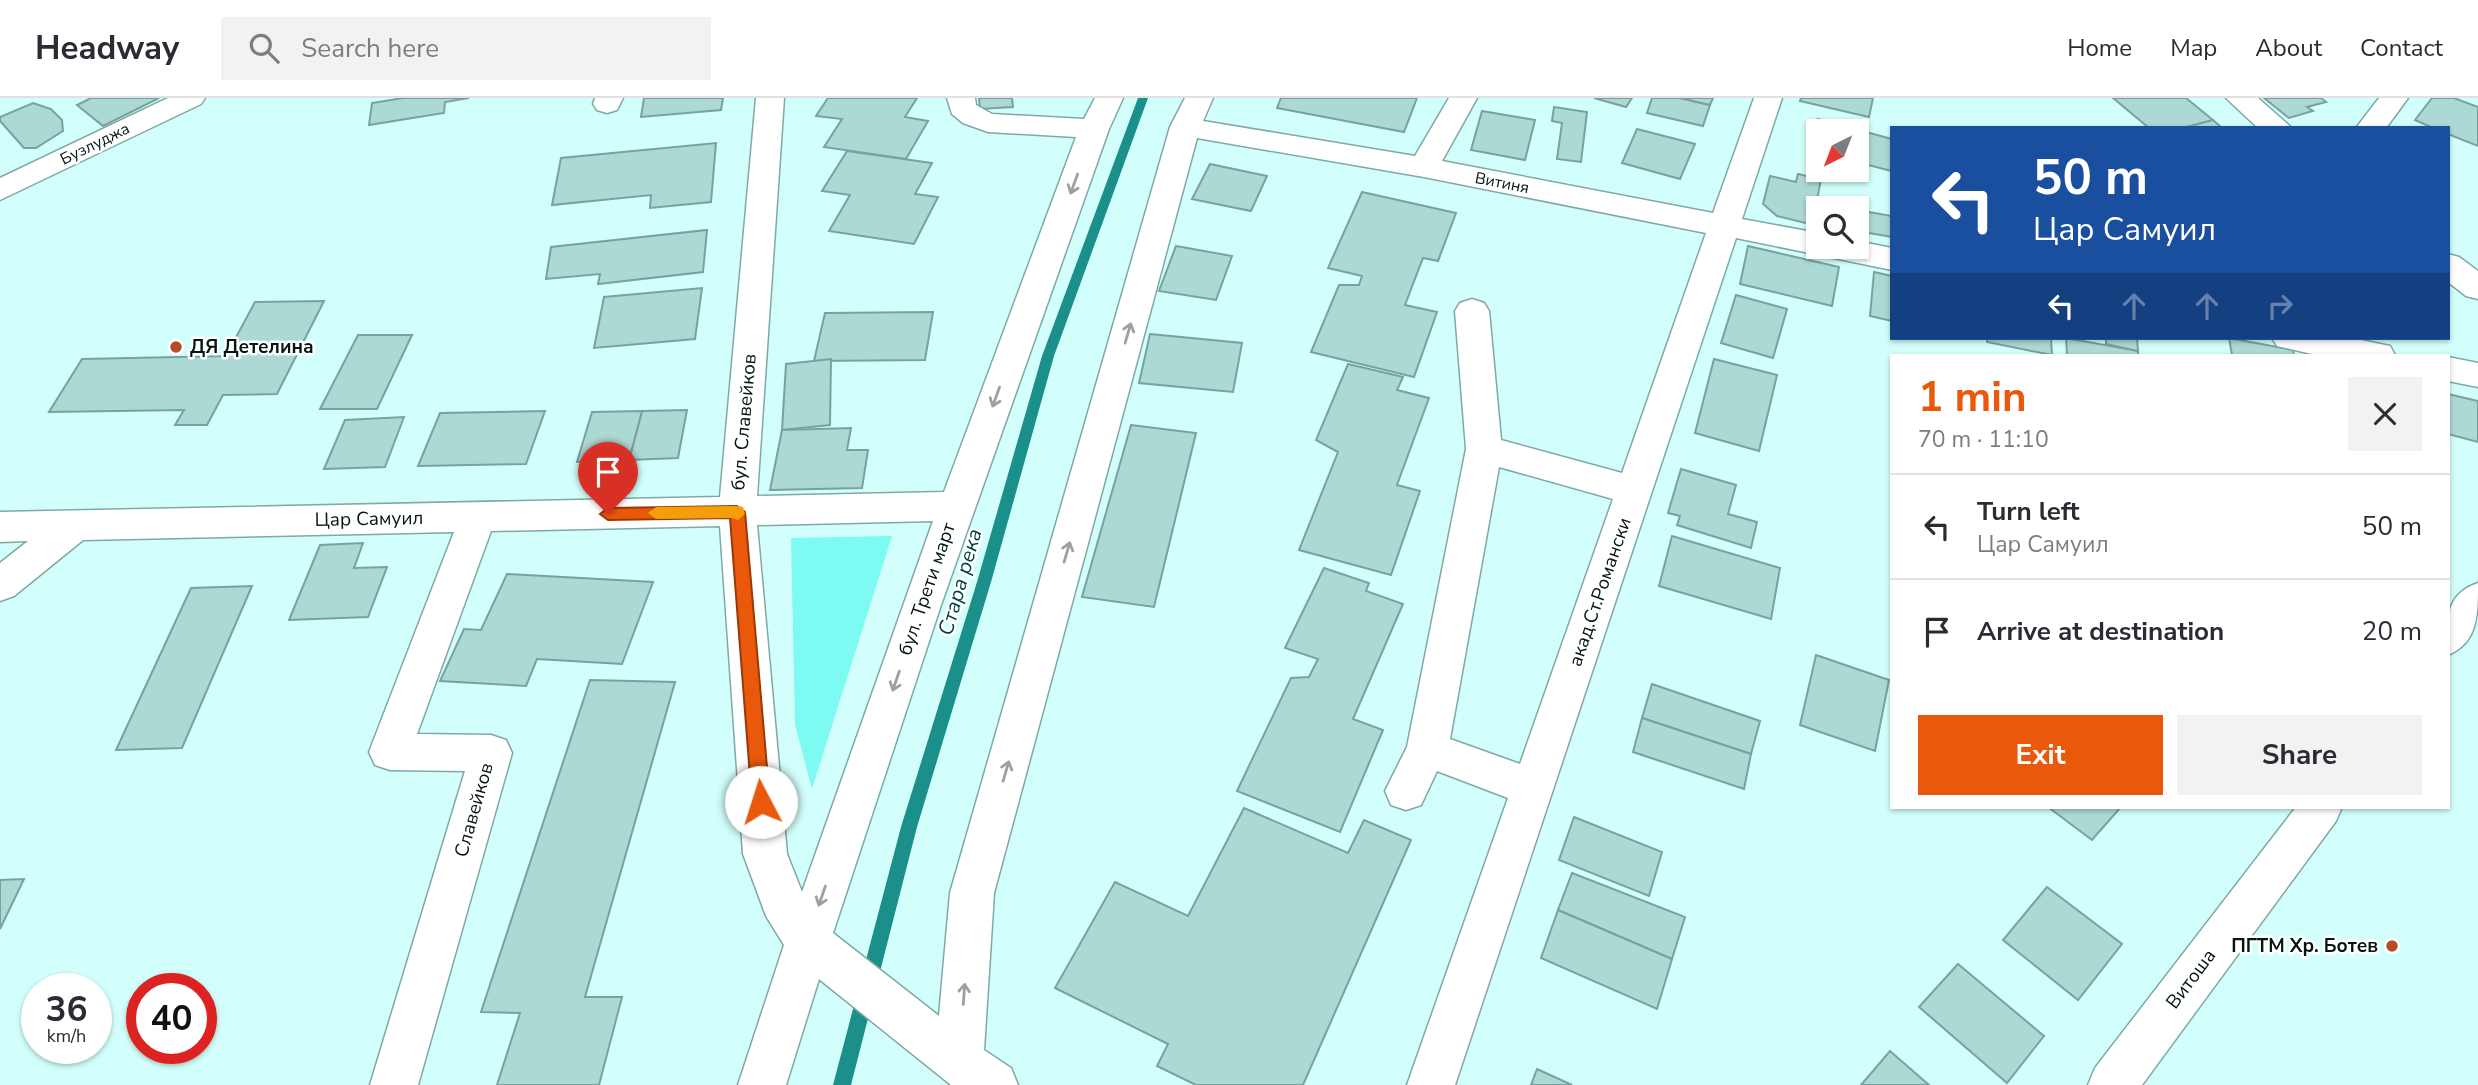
<!DOCTYPE html>
<meta charset="utf-8">
<style>
:root{--surface:#fff;--page:#f2f2f3;--text:#2b2b33;--muted:#7c7c81;--line:#e1e1e2;--accent:#ea580c}
body{margin:0;font-family:"Nunito Sans",sans-serif;background:var(--page);color:var(--text);height:100vh;display:flex;flex-direction:column;font-size:26px;white-space:nowrap}
*{box-sizing:border-box;margin:0}
p{font-size:23px;color:var(--muted)}
.icon{flex:none;width:38px;height:38px;fill:none;stroke:currentColor;stroke-width:2;stroke-linecap:round;stroke-linejoin:round}
.map{position:relative;flex:1;overflow:hidden}
.details{position:absolute;left:1890px;top:256px;width:560px;height:455px;display:flex;flex-direction:column;background:var(--surface);border-radius:0px;box-shadow:0 2px 5px #0004}
.details>*{flex:none}
.banner{position:absolute;left:1890px;top:28px;width:560px;height:214px;border-radius:0px;box-shadow:0 2px 5px #0004;background:#1a4fa0;color:#fff;overflow:hidden}
.needle{width:46px;rotate:222deg}
.buttons{position:absolute;left:1806px;top:21px;display:grid;gap:14px}
.buttons a{display:grid;place-items:center;width:63px;height:63px;border-radius:0px;background:var(--surface);box-shadow:0 2px 5px #0004;font-size:35px}
.speed{position:absolute;left:21px;top:875px;display:flex;gap:14px;font-size:35px;font-weight:700;text-align:center}
.speed>*{display:grid;place-content:center;width:91px;height:91px;border-radius:50%;background:var(--surface);box-shadow:0 2px 5px #0004;line-height:1}
.speed small{font-size:18px;font-weight:400}
.speed .limit{border:10px solid #d22;background:#fff;color:#111}
.pin{position:absolute;display:grid;place-items:center;width:60px;height:60px;color:#fff;margin:-72px -30px;border-radius:50% 50% 50% 0;rotate:-45deg;box-shadow:0 0 7px #0007}
.pin .icon{rotate:45deg}
.me{position:absolute;width:77px;margin:-38px;rotate:355deg;stroke-linejoin:round;filter:drop-shadow(0 0 5px #0008)}
.turn{display:flex;align-items:center;gap:24px;height:147px;padding:0 28px;font-size:32px}
.turn .icon{width:91px;height:91px;stroke-width:2.5}
.turn b{display:block;font-size:49px;line-height:60px}
.lanes{display:flex;align-items:center;height:66px;padding:0 28px;background:#0003;justify-content:center;gap:35px;direction:ltr}
.lanes .off{opacity:.35}
.round{display:grid;place-items:center;flex:none;width:74px;height:74px;border-radius:0px;background:var(--page)}
.head{display:flex;align-items:center;justify-content:space-between;height:119px;padding:0 28px}
h1{font-size:42px;font-weight:700;line-height:52px;color:var(--accent)}
.button{display:flex;gap:14px;margin-top:auto;padding:14px 28px}
.button a{flex:1;height:80px;border-radius:0px;background:var(--accent);color:#fff;font-size:28px;font-weight:700;line-height:80px;text-align:center}
.button a+a{background:var(--page);color:var(--text)}
ul{padding:0;list-style:none}
li{display:flex;align-items:center;gap:21px;height:105px;padding:0 28px;border-top:2px solid var(--line)}
li div{flex:1}
li b{display:block;font-size:26px}
li em{font-style:normal}
header{display:flex;align-items:center;gap:42px;box-sizing:border-box;height:98px;padding:0 35px;background:var(--surface);border-bottom:2px solid var(--line)}
header strong{font-size:33px}
nav{display:flex;gap:38px;margin-inline-start:auto;font-size:24px}
.search{width:490px;height:63px;background:var(--page);display:flex;align-items:center;gap:18px;box-sizing:border-box;padding:0 24px;border-radius:0px;color:var(--muted);font-size:26px}
.map>svg:first-child{display:block}
</style>
<header>
<strong>Headway</strong>
<div class="search"><svg class="icon" aria-label="search" viewBox="0 0 24 24"><circle cx="10" cy="10" r="6"/><path d="M15 15l6 6"/></svg>Search here</div>
<nav><a>Home</a><a>Map</a><a>About</a><a>Contact</a></nav>
</header>
<div class="map">
<svg width="2478" height="987" viewBox="0 0 2478 987">
<rect width="100%" height="100%" fill="#d2fffb"/>
<path fill="#7dfaf2" d="M892 438 812 691 795 627 791 440Z"/>
<g fill="none" stroke-linecap="round" stroke-linejoin="round">
<path fill="#1b908a" fill-rule="evenodd" d="M1138 0H1148L1054 258 991 484 917 729 851 987H833L901 729 977 484 1042 258Z"/>
</g>
<g fill="#add9d5" stroke="#78a29f" stroke-width="2">
<path d="M91 0H159L103 28 77 7Z"/>
<path d="M403 0H469L445 4 444 15 369 27 372 5Z"/>
<path d="M644 0H723L721 12 641 19Z"/>
<path d="M828 0H917L905 19 928 23 906 61 824 49 842 21 816 18Z"/>
<path d="M979 0H1012L1013 9 980 11Z"/>
<path d="M1281 0H1417L1404 34 1277 10Z"/>
<path d="M1594 0H1632L1626 9Z"/>
<path d="M1652 0H1680L1710 7 1703 28 1647 15Z"/>
<path d="M1680 0H1713L1710 7Z"/>
<path d="M1801 0H1873L1869 19 1800 3Z"/>
<path d="M2113 0H2186L2213 22 2183 30H2149Z"/>
<path d="M2264 0H2321L2326 4 2307 9 2313 13 2289 20Z"/>
<path d="M2432 0H2454L2478 9V48L2448 36V30H2433L2415 22Z"/>
<path d="M33 5 51 11 62 22 63 33 36 50H24L0 23V19Z"/>
<path d="M1554 9 1587 14 1581 64 1557 61 1562 25 1552 23Z"/>
<path d="M1482 13 1535 22 1525 62 1471 52Z"/>
<path d="M1818 21 1892 41 1891 73 1857 64V33H1818V53L1807 50Z"/>
<path d="M2213 22 2222 30H2183Z"/>
<path d="M1637 31 1695 46 1680 81 1622 65Z"/>
<path d="M716 45 711 104 650 110 651 97 552 107 561 60Z"/>
<path d="M847 53 932 65 915 96 938 99 914 146 829 133 850 97 822 93Z"/>
<path d="M1210 66 1267 78 1251 113 1192 101Z"/>
<path d="M1798 76 1821 81 1817 102 1831 105 1830 110H1818V128L1777 118 1763 106 1770 78 1796 84Z"/>
<path d="M1362 94 1456 115 1438 163 1423 160 1405 207 1437 214 1414 279 1311 254 1339 187H1359L1362 178 1328 170Z"/>
<path d="M1857 112 1892 118V139L1857 133Z"/>
<path d="M707 132 703 174 598 186 600 176 546 181 551 149Z"/>
<path d="M1176 148 1232 158 1216 202 1159 193Z"/>
<path d="M1748 148 1839 169 1832 208 1740 186Z"/>
<path d="M1874 174 1892 178V223L1870 218Z"/>
<path d="M702 190 695 241 594 250 604 199Z"/>
<path d="M1736 197 1787 211 1773 260 1721 245Z"/>
<path d="M324 203 277 296 223 297 207 327H175L184 312 49 314 82 261 226 258 255 204Z"/>
<path d="M933 214 925 262 814 263 825 215Z"/>
<path d="M1150 236 1242 245 1233 294 1139 285Z"/>
<path d="M358 237H412L377 311H320Z"/>
<path d="M1987 240H2051L2052 257 1987 244Z"/>
<path d="M2066 240 2138 253V257H2067Z"/>
<path d="M2106 240H2137L2138 253 2106 246Z"/>
<path d="M2229 240 2293 252 2294 257H2232Z"/>
<path d="M831 261 830 327 782 332 786 266Z"/>
<path d="M1714 261 1777 277 1759 353 1695 335Z"/>
<path d="M1348 266 1403 279 1397 292 1429 300 1397 387 1420 393 1391 477 1299 452 1338 354 1316 342Z"/>
<path d="M2448 296 2478 303V344L2448 336Z"/>
<path d="M687 312 678 360 629 362 642 313Z"/>
<path d="M545 313 526 366 418 368 440 315Z"/>
<path d="M642 313 629 362 577 364 592 314Z"/>
<path d="M404 319 385 369 324 371 345 322Z"/>
<path d="M1131 327 1196 335 1154 509 1082 499Z"/>
<path d="M851 330 847 352H868L862 390 770 392 782 332Z"/>
<path d="M1681 371 1736 387 1728 416 1757 424 1751 450 1677 427 1680 418 1668 415Z"/>
<path d="M1672 438 1780 470 1771 521 1659 488Z"/>
<path d="M363 445 354 470 387 469 368 519 289 522 320 447Z"/>
<path d="M1324 470 1369 485 1366 493 1403 506 1353 621 1383 632 1340 734 1237 693 1291 580 1309 579 1318 561 1285 550Z"/>
<path d="M507 476 653 484 622 566 537 561 526 588 440 583 464 531 481 532Z"/>
<path d="M252 488 182 650 116 652 191 490Z"/>
<path d="M1816 557 1889 582 1875 653 1800 627Z"/>
<path d="M590 582 675 584 585 899H622L599 987H497L520 915 481 914Z"/>
<path d="M1652 586 1760 623 1751 656 1642 620Z"/>
<path d="M1642 620 1751 656 1744 691 1633 654Z"/>
<path d="M2048 709H2121L2092 742Z"/>
<path d="M1244 710 1348 755 1364 722 1411 742 1303 987H1196L1157 968 1168 946 1055 890 1115 784 1188 818Z"/>
<path d="M1574 719 1662 754 1649 798 1559 762Z"/>
<path d="M1572 775 1685 819 1672 861 1558 812Z"/>
<path d="M24 781 0 831V782Z"/>
<path d="M2047 789 2122 846 2078 902 2003 842Z"/>
<path d="M1558 812 1672 861 1657 911 1541 860Z"/>
<path d="M1958 866 2044 938 2007 985 1919 909Z"/>
<path d="M1890 953 1929 987H1861Z"/>
<path d="M1537 971 1572 987H1531Z"/>
</g>
<g fill="none" stroke-linecap="round" stroke-linejoin="round">
<defs>
<g id="minor">
<path d="M168 0H205L201 6 0 102V80Z"/>
<path d="M595 0H623L617 12 607 15 597 12 593 6Z"/>
<path d="M756 0H784L757 398 944 394 1076 39 988 34 963 25 952 16 947 0H975L976 7 992 16 1084 21 1095 0H1123L1109 31 941 507 833 835 939 918 950 795 1170 29 1185 0H1213L1203 23 1415 58 1449 0H1477L1442 63 1713 115 1754 0H1782L1742 121 1818 135V149H1857V143L1892 150V172L1736 140 1455 987H1407L1508 700 1437 673 1421 707 1406 712 1391 707 1385 693 1407 649 1466 351 1455 213 1460 205 1472 201 1484 205 1489 213 1501 342 1622 375 1706 135 1424 79 1197 40 994 795 984 952 1011 970 1018 987H951L819 881 786 987H738L784 847 766 818 743 756 720 428 491 433 417 636 491 637 506 642 512 655 418 987H370L465 673 390 672 375 667 369 654 454 434 83 442 14 498 0 503V465L28 443 0 444V414L720 399ZM1499 369 1613 401 1520 666 1450 641ZM933 423 802 794 787 756 757 427Z"/>
<path d="M2226 0H2258L2292 30H2258Z"/>
<path d="M2379 0H2408L2386 30H2356Z"/>
<path d="M2448 156 2459 159 2478 173V201L2466 198 2448 184Z"/>
<path d="M2272 240H2351L2390 248 2395 257H2316L2277 248Z"/>
<path d="M2448 259 2478 265V289L2448 283Z"/>
<path d="M2478 485C2478 516 2478 545 2448 557 2448 526 2442 497 2478 485Z"/>
<path d="M2296 709H2342L2336 723 2142 987H2088L2095 970Z"/>
</g>
</defs>
<use href="#minor" stroke="#7ea9a6" stroke-width="3"/>
<use href="#minor" fill="#fff" fill-rule="evenodd"/>
</g>
<defs><path id="oneway-shaft" d="M-6 0H5M1.5-3L5.5 0L1.5 3" fill="none" stroke-width="1.6" stroke-linecap="round" stroke-linejoin="round" transform="scale(1.75)"/></defs>
<g stroke="#9ba1a1">
<use href="#oneway-shaft" transform="translate(1074 86) rotate(110)"/>
<use href="#oneway-shaft" transform="translate(1128 235) rotate(-74)"/>
<use href="#oneway-shaft" transform="translate(996 299) rotate(110)"/>
<use href="#oneway-shaft" transform="translate(1067 454) rotate(-74)"/>
<use href="#oneway-shaft" transform="translate(896 583) rotate(109)"/>
<use href="#oneway-shaft" transform="translate(1006 673) rotate(-74)"/>
<use href="#oneway-shaft" transform="translate(822 798) rotate(109)"/>
<use href="#oneway-shaft" transform="translate(964 896) rotate(-86)"/>
</g>
<path fill="#ea580c" stroke="#983908" stroke-width="2" d="M737 408 745 414 770 704 767 709 761 711 755 709 752 704 730 420 608 422 600 416 608 410Z"/>
<path fill="#f59e0b" d="M737 408 743 409 745 416 738 422 732 420 656 421 648 415 656 409Z"/>
<g fill="#b54e27" stroke="#fff" stroke-width="2.5">
<circle cx="176" cy="249" r="7"/>
<circle cx="2392" cy="848" r="7"/>
</g>
<g text-anchor="middle" dominant-baseline="central" stroke-width="5" stroke-linejoin="round" paint-order="stroke">
<g font-size="16" fill="#051514" stroke="#fff">
<text transform="translate(95 46) rotate(-26)">Бузлуджа</text>
<text transform="translate(1502 85) rotate(11)">Витиня</text>
</g>
<g font-size="19" font-weight="bold" fill="#051514" stroke="#fff" text-anchor="start">
<text x="190" y="249">ДЯ Детелина</text>
<text x="2378" y="848" text-anchor="end">ПГТМ Хр. Ботев</text>
</g>
<g font-size="19" fill="#051514" stroke="#fff">
<text transform="translate(744 324) rotate(-85)">бул. Славейков</text>
<text transform="translate(369 421) rotate(-1)">Цар Самуил</text>
<text transform="translate(927 491) rotate(-71)">бул. Трети март</text>
<text transform="translate(1600 494) rotate(-71)">акад.Ст.Романски</text>
<text transform="translate(474 712) rotate(-74)">Славейков</text>
<text transform="translate(2191 881) rotate(-53)">Витоша</text>
</g>
<g font-size="21" font-style="italic" fill="#004340" stroke="#fff">
<text transform="translate(960 484) rotate(-74)">Стара река</text>
</g>
</g>
</svg>
<div class="buttons">
<a><svg class="needle" viewBox="-14 -14 28 28"><path d="M0-13l5 13h-10z" fill="#e53935"/><path d="M0 13l5-13h-10z" fill="#7c7c81"/></svg></a>
<a><svg class="icon" aria-label="search" viewBox="0 0 24 24"><circle cx="10" cy="10" r="6"/><path d="M15 15l6 6"/></svg></a>
</div>
<div class="speed"><div>36<small>km/h</small></div><div class="limit">40</div></div>
<div class="pin" style="left:608px;top:416px;background:#d93025"><svg class="icon" aria-label="arrive" viewBox="0 0 24 24"><path d="M6 21V4h12l-3 4 3 4H6"/></svg></div>
<svg class="me" style="left:761px;top:704px" viewBox="-20 -20 40 40"><circle r="19" fill="#fff"/><path d="M0-13L10 11 0 6-10 11z" fill="#ea580c"/></svg>
<div class="banner">
<div class="turn"><svg class="icon" aria-label="left" viewBox="0 0 24 24"><path d="M17 20v-9H6M10 6l-5 5 5 5"/></svg><div><b>50 m</b>Цар Самуил</div></div>
<div class="lanes"><svg class="icon" aria-label="left" viewBox="0 0 24 24"><path d="M17 20v-9H6M10 6l-5 5 5 5"/></svg><svg class="icon off" aria-label="ahead" viewBox="0 0 24 24"><path d="M12 20V5M6 11l6-6 6 6"/></svg><svg class="icon off" aria-label="ahead" viewBox="0 0 24 24"><path d="M12 20V5M6 11l6-6 6 6"/></svg><svg class="icon off" aria-label="right" viewBox="0 0 24 24"><path d="M7 20v-9h11M14 6l5 5-5 5"/></svg></div>
</div>
<section class="details">
<div class="head"><div><h1>1 min</h1><p>70 m · 11:10</p></div><a class="round"><svg class="icon" aria-label="close" viewBox="0 0 24 24"><path d="M6 6l12 12M18 6L6 18"/></svg></a></div>
<ul>
<li><svg class="icon" aria-label="left" viewBox="0 0 24 24"><path d="M17 20v-9H6M10 6l-5 5 5 5"/></svg><div><b>Turn left</b><p>Цар Самуил</p></div><em>50 m</em></li>
<li><svg class="icon" aria-label="arrive" viewBox="0 0 24 24"><path d="M6 21V4h12l-3 4 3 4H6"/></svg><div><b>Arrive at destination</b></div><em>20 m</em></li>
</ul>
<div class="button"><a>Exit</a><a>Share</a></div>
</section>
</div>
